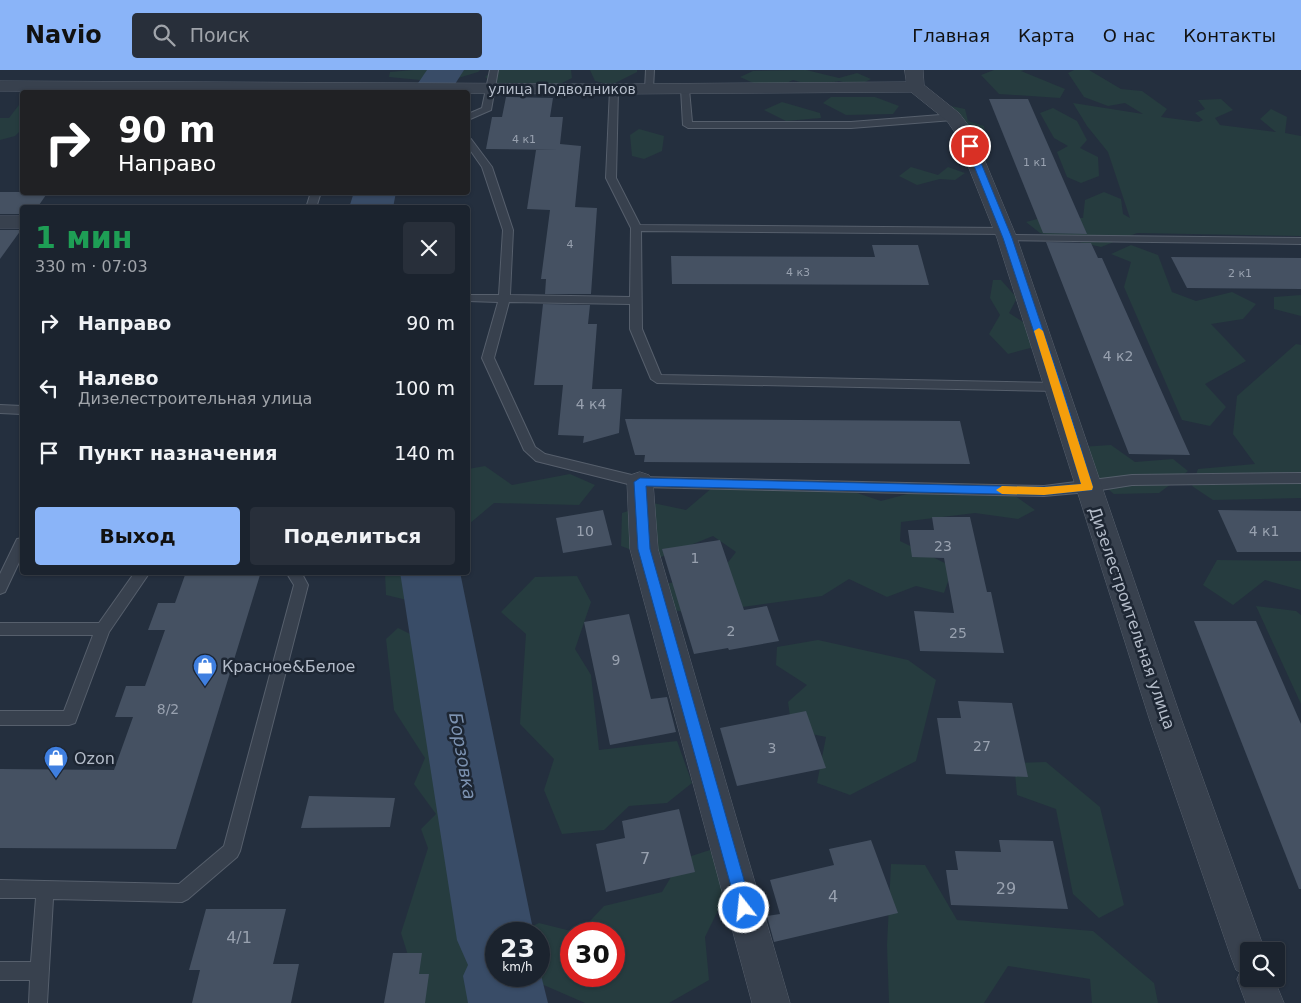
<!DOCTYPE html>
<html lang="ru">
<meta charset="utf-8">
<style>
:root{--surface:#1b232e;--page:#282f3a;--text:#f1f3f6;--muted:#a0a4aa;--line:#39404a;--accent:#8ab4f8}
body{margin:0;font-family:"DejaVu Sans",sans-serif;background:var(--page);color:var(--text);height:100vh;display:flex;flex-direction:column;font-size:19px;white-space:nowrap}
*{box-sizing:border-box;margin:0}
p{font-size:16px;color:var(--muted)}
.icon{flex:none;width:28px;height:28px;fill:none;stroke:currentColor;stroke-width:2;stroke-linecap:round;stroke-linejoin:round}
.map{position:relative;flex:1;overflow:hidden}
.drawer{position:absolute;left:20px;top:135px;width:450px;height:370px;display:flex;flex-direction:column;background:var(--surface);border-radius:5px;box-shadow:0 1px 4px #0004,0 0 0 1px var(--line)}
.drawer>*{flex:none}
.top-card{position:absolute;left:20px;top:20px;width:450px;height:105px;border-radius:5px;box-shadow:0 1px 4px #0004,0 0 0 1px var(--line);background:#202124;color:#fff;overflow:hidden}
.fabs{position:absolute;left:1240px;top:872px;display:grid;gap:10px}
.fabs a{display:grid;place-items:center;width:45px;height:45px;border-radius:5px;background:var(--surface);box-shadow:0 1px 4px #0004,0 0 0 1px var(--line);font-size:25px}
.speed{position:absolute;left:485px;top:852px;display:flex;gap:10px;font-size:25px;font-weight:700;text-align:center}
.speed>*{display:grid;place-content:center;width:65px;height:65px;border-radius:50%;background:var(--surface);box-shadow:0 1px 4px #0004,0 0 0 1px var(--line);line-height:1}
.speed small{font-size:12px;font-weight:400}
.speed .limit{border:8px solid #d22;background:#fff;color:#111}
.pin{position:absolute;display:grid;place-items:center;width:42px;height:42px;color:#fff;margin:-21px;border:2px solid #fff;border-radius:50%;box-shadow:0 1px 5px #0007}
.me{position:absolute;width:55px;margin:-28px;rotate:344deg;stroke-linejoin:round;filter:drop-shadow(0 0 4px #0008)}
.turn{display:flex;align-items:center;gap:18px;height:105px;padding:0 15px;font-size:22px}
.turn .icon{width:65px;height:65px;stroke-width:2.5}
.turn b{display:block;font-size:35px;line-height:42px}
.round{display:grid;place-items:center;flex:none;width:52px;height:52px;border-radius:5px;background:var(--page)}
.summary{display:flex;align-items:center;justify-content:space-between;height:85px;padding:0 15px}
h1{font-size:30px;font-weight:700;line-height:38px;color:#1e9e55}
.cta{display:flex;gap:10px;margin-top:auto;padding:10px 15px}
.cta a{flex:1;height:58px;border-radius:5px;background:var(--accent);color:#111;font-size:20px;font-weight:700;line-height:58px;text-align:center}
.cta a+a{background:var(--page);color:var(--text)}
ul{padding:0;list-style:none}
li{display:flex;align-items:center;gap:15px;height:65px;padding:0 15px}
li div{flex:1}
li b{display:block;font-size:19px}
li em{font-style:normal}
header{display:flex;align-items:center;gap:30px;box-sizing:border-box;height:70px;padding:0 25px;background:var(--accent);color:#111}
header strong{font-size:24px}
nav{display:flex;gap:28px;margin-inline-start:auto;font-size:18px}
.search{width:350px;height:45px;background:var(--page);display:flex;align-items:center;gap:12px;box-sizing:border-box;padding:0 18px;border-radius:5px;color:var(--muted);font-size:19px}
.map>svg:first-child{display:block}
</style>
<header>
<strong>Navio</strong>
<div class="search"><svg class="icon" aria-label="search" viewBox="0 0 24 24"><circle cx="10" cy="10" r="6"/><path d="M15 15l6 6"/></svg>Поиск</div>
<nav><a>Главная</a><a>Карта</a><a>О нас</a><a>Контакты</a></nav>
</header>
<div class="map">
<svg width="1301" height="933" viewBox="0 0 1301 933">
<rect width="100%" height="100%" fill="#242f3e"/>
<g fill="#263c3f" fill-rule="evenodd">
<path d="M413 0H480L478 2 458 8 441 3 420 10 389 7 390 2Z"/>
<path d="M493 0H571L572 8 558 15 498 16 485 7Z"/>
<path d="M590 0H637V2L611 15 595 11Z"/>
<path d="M806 0 839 8 857 3 871 9 857 16 839 11 814 16 793 10C772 21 761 17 740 7L753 1Z"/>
<path d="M994 0H1025L1021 1 1065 19 1060 28 999 24 981 5Z"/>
<path d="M1074 0H1089L1121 19 1142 21 1167 39 1161 47 1199 52 1203 50 1195 43 1205 39 1198 30 1221 29 1233 40 1215 48 1220 55 1276 62 1260 49 1271 39 1287 47 1285 63 1301 66V166L1137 163 1101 177 1040 163 1026 152 1041 148H1083L1085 130 1104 122 1121 129 1123 144 1130 148 1108 82 1087 56 1073 33 1143 44 1125 33 1108 36 1084 27 1068 3Z"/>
<path d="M831 27H875L899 36 893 44 846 45 823 33Z"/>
<path d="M22 31V59L15 66 0 70V48H9Z"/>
<path d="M782 32 820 43 821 48 786 51 764 40Z"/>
<path d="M946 35 965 39 968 51 984 56 986 67 971 70 955 64Z"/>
<path d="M1053 38 1077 51 1087 70 1080 78 1098 87 1099 106 1081 113 1067 107 1057 82 1068 76 1054 68 1040 43Z"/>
<path d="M639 59 664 66 662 81 644 89 632 86 630 65Z"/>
<path d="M911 97 938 105 948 97 965 103 955 110 940 109 917 115 899 106Z"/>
<path d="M1131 175 1158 185 1172 222 1196 231 1232 222 1256 234 1243 249 1211 254 1246 291 1205 314 1226 337 1210 356 1182 350 1124 217 1131 192 1111 184Z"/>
<path d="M993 210H1001L1017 228 1009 243 1031 257 1034 277 1008 284 989 264 1000 245 990 228Z"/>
<path d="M1301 225V246L1274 239V227Z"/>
<path d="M1296 274 1301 275V428L1213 430 1192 416 1198 399 1255 394 1233 364 1237 326Z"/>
<path d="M1111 375 1135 392 1173 389 1188 401 1159 423 1114 424 1088 403 1081 377Z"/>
<path d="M485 396 512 415 570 404 595 415 579 435 494 433 469 454 468 453V399Z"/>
<path d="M713 417H839L881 431 922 420 1014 425 1035 440 1018 449 975 443 901 452 900 471 953 497 944 523 916 516 887 527 849 509 822 526 692 544 662 537 669 513 716 508 736 482 713 466 656 489 621 476 622 443 653 433 686 440Z"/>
<path d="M1217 490 1301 491V520L1265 510 1233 535 1203 515Z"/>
<path d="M385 503H419L422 516 407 530 386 525Z"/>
<path d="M577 506 591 532 575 579 591 605 599 680 677 671 692 713 667 733 629 736 604 760 562 764 544 720 554 689 520 654 526 564 501 542 535 507Z"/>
<path d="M1256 536 1296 541 1301 545V634Z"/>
<path d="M398 558 414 566 421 623 448 664 458 736 456 771 466 797 457 845 487 933H423L401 863 428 778 421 759 436 744 414 714 425 688 394 640 386 569Z"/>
<path d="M818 570 908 590 936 610 916 691 850 725 817 713 826 667 792 660 788 632 807 615 776 595 777 577Z"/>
<path d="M1046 692 1100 737 1124 835 1099 848 1073 824 1056 739 1017 725 1014 693Z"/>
<path d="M710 780 728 820 705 867 709 910 669 933H585L523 906H539V864H516L539 853 579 863 604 836 662 822 682 789ZM571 864H614V906H571Z"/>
<path d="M891 794 925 795 957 850 1093 861 1154 913 1158 933H1092L1090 909 1008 896 984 933H889L887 875Z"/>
</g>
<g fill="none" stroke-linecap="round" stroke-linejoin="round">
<g fill="#394c67" fill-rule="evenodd">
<path d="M427 0H464L450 22H412Z"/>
<path d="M354 122H396L393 138H349Z"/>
<path d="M400 502H460L534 864H496V906H539V897L548 933H468L463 906 468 895 457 870Z"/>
</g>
</g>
<g fill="#455162">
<path d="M506 27 553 28 550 47H563L560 74 581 76 575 137 597 138 591 224H545L546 209H541L550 140 527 139 536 80H558L486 79 492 47H502Z"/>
<path d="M989 29H1028L1087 164 1043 163Z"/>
<path d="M0 122H48L37 138H22V144H0Z"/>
<path d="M0 160H21L0 189Z"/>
<path d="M1046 172 1091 173 1098 188H1102L1190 385 1129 384Z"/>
<path d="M872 175H918L929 215 672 214 671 186 875 187Z"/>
<path d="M1171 187 1301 188V219L1187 218Z"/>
<path d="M543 234 590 235 588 254H597L592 319H622L619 363 583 373 584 366 558 365 563 315H534Z"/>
<path d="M625 349 960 351 970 394 644 392 645 385H635Z"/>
<path d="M603 440 612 475 563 483 556 448Z"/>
<path d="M1218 440 1301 441V482H1237Z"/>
<path d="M932 447H970L987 522H991L1004 583 920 581 914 541 954 543 944 488 912 487 908 460H934Z"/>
<path d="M720 470 744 540 767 536 779 571 729 580 728 578 694 584 662 479Z"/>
<path d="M185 505H260L176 779 0 778V699L114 700 133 647H115L126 616H145L165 560H148L158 533H175Z"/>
<path d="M629 544 651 629 667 627 676 662 610 675 584 552Z"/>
<path d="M1194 551H1256L1301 654V819H1299Z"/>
<path d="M958 631 1012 633 1028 707 946 704 937 648H961Z"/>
<path d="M806 641 826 698 737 716 720 658Z"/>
<path d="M309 726 395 728 390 757 301 758Z"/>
<path d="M679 739 695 802 606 822 596 774 625 768 622 751Z"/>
<path d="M871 770 898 843 774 872 767 846 780 844 770 810 834 795 829 779Z"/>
<path d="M999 770 1053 771 1068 839 951 835 946 800H958L955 781 1001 782Z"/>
<path d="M206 839H286L273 894H299L291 933H192L200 900H189Z"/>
<path d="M393 883H422L419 904H429L425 933H384Z"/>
</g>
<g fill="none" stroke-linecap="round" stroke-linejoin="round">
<defs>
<g id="lane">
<path d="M490 0H498L491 40 468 50V44L482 38Z"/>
<path d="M646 0H654L653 19 649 22 645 19Z"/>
<path d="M614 16 618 19 616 108 640 155 1005 158 1010 161 1005 164 641 161 642 259 661 305 1057 313 1063 317 1057 321 657 313 651 309 630 259V234L509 232 494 288 535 377 545 384 640 407 1044 416 1132 405 1301 403V413L1132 415 1088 422 1044 426 640 417 536 391 524 380 482 288 498 232 468 231V225H499L503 160 482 97 468 77V68L471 69 492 97 513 160 510 225 630 227 631 158 606 108 610 19Z"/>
<path d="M685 16 689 19 692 52H851L953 44 958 47 953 50 851 58H688L683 55 681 19Z"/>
<path d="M311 122H321L316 138H306Z"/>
<path d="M1007 165 1301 168V174L1003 170 1002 168Z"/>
<path d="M0 335 22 336V344L0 343Z"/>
<path d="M22 468V486L5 522 0 524V504L17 469Z"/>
<path d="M135 502H150L109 562 75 653 69 655H0V641H64L93 565H0V553H99Z"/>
<path d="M286 502H301L308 515 240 781 237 787 188 829 182 832 53 829 47 933H29L30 910H0V892H31L36 828H0V810L179 814 224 776 294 515Z"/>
</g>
<g id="street">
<path d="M905 0H923L924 15 959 43 972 60 1017 168 1182 651 1265 881H1249V909H1274L1284 933H1246L1237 909 1240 902 1236 900 1231 887 1150 651 997 168 954 61 947 51 911 22 614 24 0 21V11L614 14 906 12Z"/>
<rect x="0" y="146" width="22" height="12"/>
<path d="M640 402 649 405 653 412 658 479 790 933H752L630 479 627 412 631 405Z"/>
</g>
</defs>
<use href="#lane" stroke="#565f6c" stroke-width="2"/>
<use href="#street" stroke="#565f6c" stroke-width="1"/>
<use href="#lane" fill="#38414e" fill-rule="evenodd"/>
<use href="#street" fill="#38414e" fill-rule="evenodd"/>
</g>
<path fill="#1a73e8" stroke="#114b97" d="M970 74 974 76 1012 168 1062 317 1093 417 1092 420 1044 425 646 416 650 479 752 838 750 844 744 846 739 844 737 838 638 479 634 412 640 408 1044 417 1081 414 1052 317 1003 168 966 76Z"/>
<path fill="#f59e0b" d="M1039 258 1043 261 1093 417 1092 420 1044 425 1002 424 996 420 1002 416 1044 417 1081 414 1034 261Z"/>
<defs>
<symbol id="shop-pin" viewBox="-11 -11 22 30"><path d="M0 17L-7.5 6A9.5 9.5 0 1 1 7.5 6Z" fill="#3f7fe0" stroke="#1d2633"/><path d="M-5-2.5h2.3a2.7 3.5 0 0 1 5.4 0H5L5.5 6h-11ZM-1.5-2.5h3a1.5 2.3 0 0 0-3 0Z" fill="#fff"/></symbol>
</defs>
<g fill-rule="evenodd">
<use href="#shop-pin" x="191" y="582" width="28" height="38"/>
<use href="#shop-pin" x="42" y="674" width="28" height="38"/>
</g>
<g text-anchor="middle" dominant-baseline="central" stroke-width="5" stroke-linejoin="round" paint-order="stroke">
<g font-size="11" fill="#98a1af">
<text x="524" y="69">4 к1</text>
<text x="1035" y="92">1 к1</text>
<text x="570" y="174">4</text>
<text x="798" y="202">4 к3</text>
<text x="1240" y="203">2 к1</text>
</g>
<g font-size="14" fill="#b4bcc9" stroke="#1d2633">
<text x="562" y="19">улица Подводников</text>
</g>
<g font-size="14" fill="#98a1af">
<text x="1118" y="286">4 к2</text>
<text x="591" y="334">4 к4</text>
<text x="585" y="461">10</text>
<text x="1264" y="461">4 к1</text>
<text x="943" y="476">23</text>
<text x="695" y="488">1</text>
<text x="731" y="561">2</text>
<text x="958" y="563">25</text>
<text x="616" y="590">9</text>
<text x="168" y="639">8/2</text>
<text x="982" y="676">27</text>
<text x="772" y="678">3</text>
</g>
<g font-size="16" fill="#b4bcc9" stroke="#1d2633">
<text transform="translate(1132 548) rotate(71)">Дизелестроительная улица</text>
</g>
<g font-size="16" fill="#b4bcc9" stroke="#1d2633" text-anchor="start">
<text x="222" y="596">Красное&amp;Белое</text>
<text x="74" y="688">Ozon</text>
</g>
<g font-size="16" fill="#98a1af">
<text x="645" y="788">7</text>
<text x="1006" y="818">29</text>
<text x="833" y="826">4</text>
<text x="239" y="867">4/1</text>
</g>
<g font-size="18" font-style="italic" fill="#7c92b1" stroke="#1d2633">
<text transform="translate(463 686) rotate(80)">Борзовка</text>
</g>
</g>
</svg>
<div class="fabs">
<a><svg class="icon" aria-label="search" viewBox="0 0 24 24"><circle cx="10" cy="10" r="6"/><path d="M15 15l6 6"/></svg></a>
</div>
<div class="speed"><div>23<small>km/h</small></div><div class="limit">30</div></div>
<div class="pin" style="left:970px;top:76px;background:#d93025"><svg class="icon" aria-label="arrive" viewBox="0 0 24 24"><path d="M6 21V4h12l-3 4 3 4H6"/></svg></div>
<svg class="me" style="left:744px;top:838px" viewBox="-20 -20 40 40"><circle r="17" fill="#1a73e8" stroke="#fff" stroke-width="3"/><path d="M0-11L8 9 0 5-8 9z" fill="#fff"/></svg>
<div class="top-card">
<div class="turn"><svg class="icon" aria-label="right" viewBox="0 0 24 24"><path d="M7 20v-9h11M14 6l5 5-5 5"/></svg><div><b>90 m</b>Направо</div></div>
</div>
<section class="drawer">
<div class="summary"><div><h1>1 мин</h1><p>330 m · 07:03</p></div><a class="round"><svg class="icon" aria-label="close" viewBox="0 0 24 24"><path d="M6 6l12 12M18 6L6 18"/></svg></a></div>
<ul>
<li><svg class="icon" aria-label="right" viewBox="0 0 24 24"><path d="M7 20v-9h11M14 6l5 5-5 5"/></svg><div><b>Направо</b></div><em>90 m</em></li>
<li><svg class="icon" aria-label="left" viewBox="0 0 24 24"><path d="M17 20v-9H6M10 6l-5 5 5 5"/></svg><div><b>Налево</b><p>Дизелестроительная улица</p></div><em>100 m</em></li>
<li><svg class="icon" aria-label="arrive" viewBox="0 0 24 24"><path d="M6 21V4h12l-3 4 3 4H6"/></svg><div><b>Пункт назначения</b></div><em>140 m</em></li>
</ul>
<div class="cta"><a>Выход</a><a>Поделиться</a></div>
</section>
</div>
